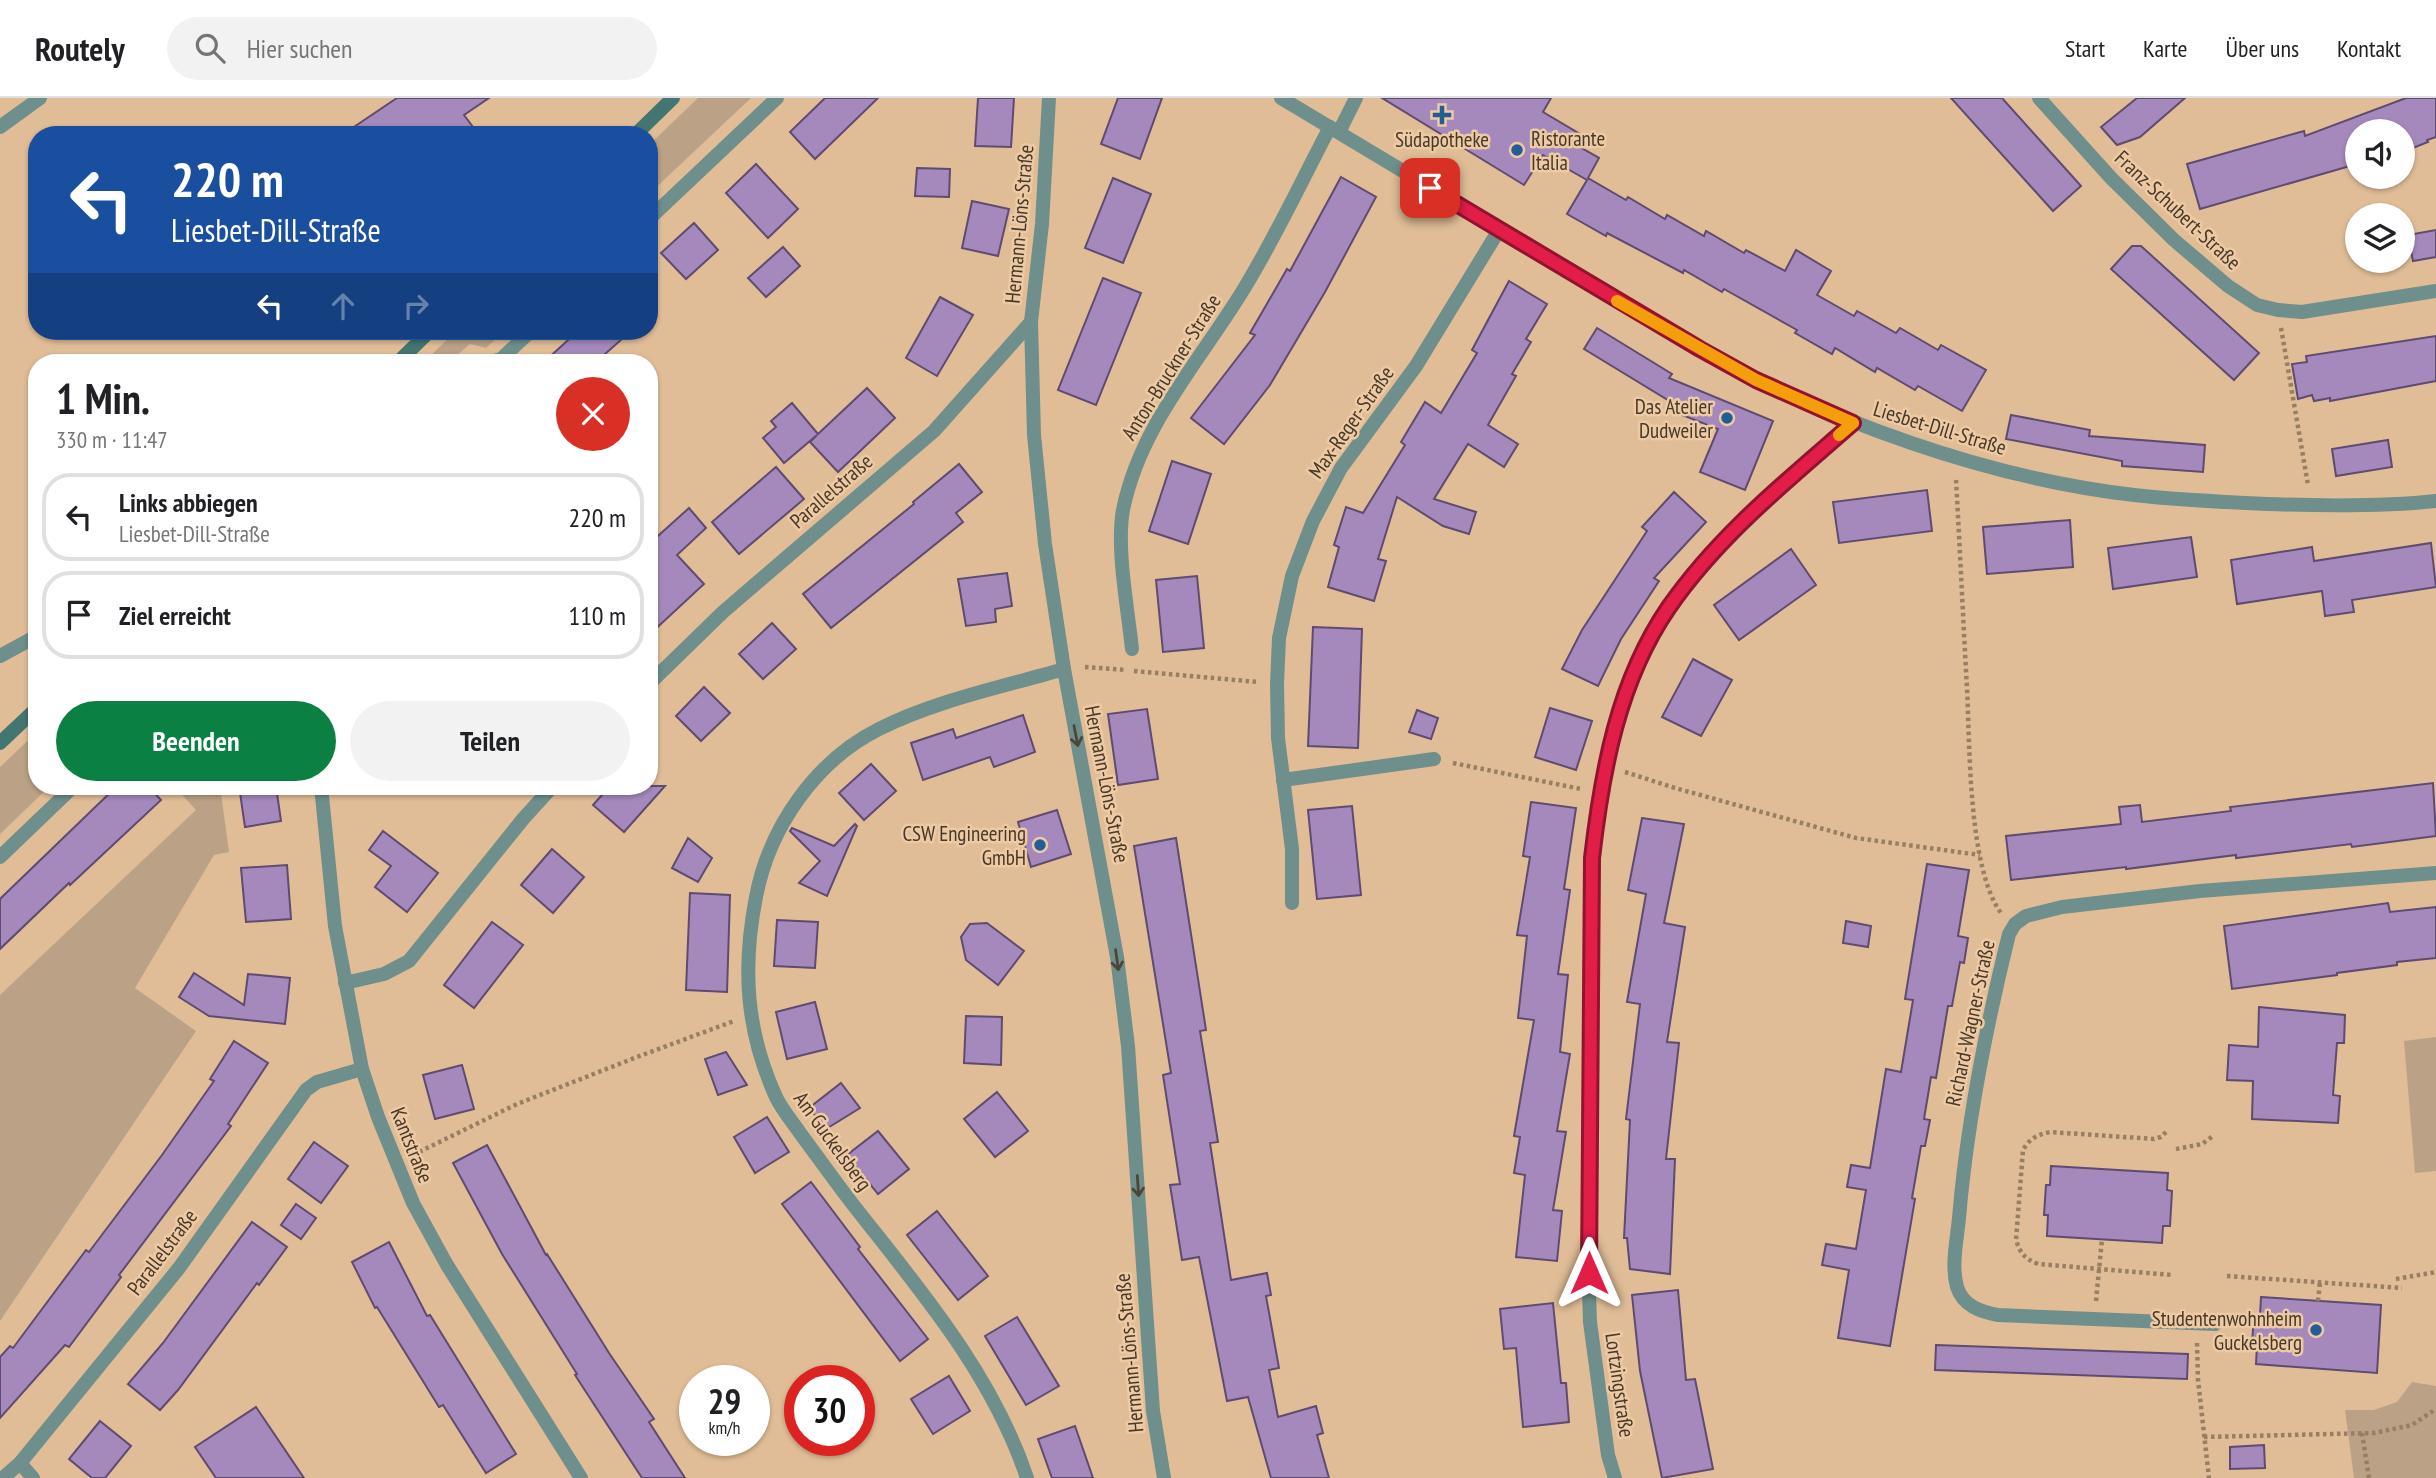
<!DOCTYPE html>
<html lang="de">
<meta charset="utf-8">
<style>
:root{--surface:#fff;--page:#f2f2f2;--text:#202124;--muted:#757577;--line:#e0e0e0;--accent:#0b8043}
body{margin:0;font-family:"PT Sans Narrow",sans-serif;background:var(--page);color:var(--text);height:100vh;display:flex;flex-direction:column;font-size:26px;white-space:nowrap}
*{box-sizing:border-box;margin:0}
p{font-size:23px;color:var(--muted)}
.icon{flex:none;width:38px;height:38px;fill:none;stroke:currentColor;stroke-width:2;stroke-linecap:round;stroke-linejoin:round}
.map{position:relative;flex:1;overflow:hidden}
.panel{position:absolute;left:28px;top:256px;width:630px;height:441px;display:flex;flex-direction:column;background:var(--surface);border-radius:28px;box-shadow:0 2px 5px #0004}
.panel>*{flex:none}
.banner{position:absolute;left:28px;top:28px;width:630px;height:214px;border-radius:28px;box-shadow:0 2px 5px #0004;background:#1a4fa0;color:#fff;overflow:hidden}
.fabs{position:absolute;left:2345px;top:21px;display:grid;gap:14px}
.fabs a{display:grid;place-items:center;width:70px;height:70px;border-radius:50%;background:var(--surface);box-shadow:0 2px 5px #0004;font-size:35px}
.speed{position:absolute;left:679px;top:1267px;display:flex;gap:14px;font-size:35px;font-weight:700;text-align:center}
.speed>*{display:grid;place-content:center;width:91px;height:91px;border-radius:50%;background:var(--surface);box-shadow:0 2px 5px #0004;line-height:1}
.speed small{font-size:18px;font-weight:400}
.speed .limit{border:10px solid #d22;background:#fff;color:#111}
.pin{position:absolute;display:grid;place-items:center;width:60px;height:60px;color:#fff;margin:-30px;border-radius:14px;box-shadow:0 4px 10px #0006}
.me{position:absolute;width:77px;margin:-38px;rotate:0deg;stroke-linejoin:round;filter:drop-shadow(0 0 5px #0008)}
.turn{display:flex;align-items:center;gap:24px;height:147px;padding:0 28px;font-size:32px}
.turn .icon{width:91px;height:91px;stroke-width:2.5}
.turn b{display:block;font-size:49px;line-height:60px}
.lanes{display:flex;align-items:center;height:66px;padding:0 28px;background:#0003;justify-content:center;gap:35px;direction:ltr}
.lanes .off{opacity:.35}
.round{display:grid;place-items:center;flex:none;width:74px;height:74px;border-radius:37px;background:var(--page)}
.head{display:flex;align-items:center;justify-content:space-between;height:119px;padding:0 28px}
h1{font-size:42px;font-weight:700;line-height:52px}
.button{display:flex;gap:14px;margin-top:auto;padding:14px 28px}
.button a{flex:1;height:80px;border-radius:42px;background:var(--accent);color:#fff;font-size:28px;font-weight:700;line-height:80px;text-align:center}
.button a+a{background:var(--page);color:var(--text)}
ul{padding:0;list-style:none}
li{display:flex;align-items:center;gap:21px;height:88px;margin:0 14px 10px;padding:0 14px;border:4px solid var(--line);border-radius:28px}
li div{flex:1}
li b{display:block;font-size:26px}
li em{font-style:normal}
header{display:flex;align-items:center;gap:42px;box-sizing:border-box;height:98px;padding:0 35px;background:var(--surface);border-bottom:2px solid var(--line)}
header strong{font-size:33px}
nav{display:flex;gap:38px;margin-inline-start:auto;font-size:24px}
.search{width:490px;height:63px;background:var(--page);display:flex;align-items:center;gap:18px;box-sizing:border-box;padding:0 24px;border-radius:38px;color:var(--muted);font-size:26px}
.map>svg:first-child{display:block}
</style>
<header>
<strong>Routely</strong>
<div class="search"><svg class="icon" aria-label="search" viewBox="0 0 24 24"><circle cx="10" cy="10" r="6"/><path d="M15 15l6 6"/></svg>Hier suchen</div>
<nav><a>Start</a><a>Karte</a><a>Über uns</a><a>Kontakt</a></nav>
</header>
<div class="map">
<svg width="2436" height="1380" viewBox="0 0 2436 1380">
<rect width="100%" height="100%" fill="#e0bd97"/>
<g fill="#bba286">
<path d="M698 0H751L649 96V47Z"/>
<path d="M456 233H504L486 250 470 246 449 264H424Z"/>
<path d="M37 634V688H50L0 736V669Z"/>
<path d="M174 688H220L229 754 214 757 135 890 196 933 0 1223V897L196 712Z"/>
<path d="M2436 939V1073L2415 1075 2404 943Z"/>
<path d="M2412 1284 2436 1288V1380H2354L2345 1312H2374L2397 1304Z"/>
</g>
<g fill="#a589bc" stroke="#604b70" stroke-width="2">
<path d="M397 0H489L464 17 479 37H342Z"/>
<path d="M825 0H878L815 61 790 34Z"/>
<path d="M978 0H1014L1011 49 975 48Z"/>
<path d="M1118 0H1162L1140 61 1101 46Z"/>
<path d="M1382 0H1551L1543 14 1585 39 1580 49 1599 60 1588 80 1626 102 1628 99 1665 121 1667 117 1704 138 1706 133 1744 155 1746 152 1785 173 1796 152 1831 173 1817 197 1854 218 1857 213 1896 235 1900 230 1938 252 1941 247 1986 272 1962 313 1918 288 1915 292 1877 270 1875 274 1835 250 1832 256 1795 235 1797 232 1724 191 1722 194 1684 172 1683 175 1607 135 1606 138 1567 116 1587 82 1543 57 1524 87Z"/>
<path d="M1951 0H2002L2081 88 2053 113Z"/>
<path d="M2137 0H2185L2140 39 2117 47 2101 29Z"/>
<path d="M2406 0H2436V39L2427 42 2428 44 2403 54V33H2357V66L2200 111 2187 66 2304 33 2305 38Z"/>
<path d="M756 66 798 111 768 140 726 95Z"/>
<path d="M917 70 950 71 949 99 915 98Z"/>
<path d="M1341 79 1376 99 1325 194 1270 287 1224 346 1191 320 1255 237 1250 235 1287 171 1290 173Z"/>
<path d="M1113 80 1151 96 1123 165 1085 150Z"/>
<path d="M972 103 1009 111 998 158 962 150Z"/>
<path d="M694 125 718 152 686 181 661 155Z"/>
<path d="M2436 132V159L2413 163 2408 137Z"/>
<path d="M2132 148H2141L2259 255 2234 282 2111 171Z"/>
<path d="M783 149 800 168 766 199 748 180Z"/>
<path d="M1103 180 1141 195 1096 307 1058 292Z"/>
<path d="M1509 183 1547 206 1526 241 1531 244 1512 276 1516 278 1488 327 1518 346 1504 369 1468 346 1434 401 1476 414 1469 436 1443 428 1397 399 1378 461 1386 463 1374 503 1328 489 1339 449 1334 447 1346 409 1363 415 1405 347 1401 344 1425 304 1441 315 1477 255 1472 252Z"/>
<path d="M940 199 973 217 937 278 906 260Z"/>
<path d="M1597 230 1672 276 1669 280 1773 323 1745 392 1700 374 1718 331 1682 317 1684 312 1584 251Z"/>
<path d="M578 233H631L596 264H544Z"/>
<path d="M2436 238V283L2330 303V300L2314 303 2312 297 2298 301 2292 266 2307 264 2306 258Z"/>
<path d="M867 290 895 320 838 374 810 344 817 337 784 365 763 340 776 329 771 323 792 305 818 336Z"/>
<path d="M2011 317 2090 332 2089 338 2205 347 2203 374 2122 368V363L2006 341Z"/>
<path d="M2388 342 2392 369 2336 378 2332 351Z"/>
<path d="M1172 363 1211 376 1188 446 1149 433Z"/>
<path d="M959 366 982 394 956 415 963 424 831 530 803 496 914 406 913 404Z"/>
<path d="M776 369 804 401 739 456 712 424Z"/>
<path d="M1927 392 1932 433 1839 445 1833 404Z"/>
<path d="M1674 394 1706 424 1654 480 1659 483 1621 541 1598 588 1562 571 1582 532 1647 433 1642 429Z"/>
<path d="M689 410 706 430 677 457 704 486 649 537V446Z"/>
<path d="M2070 422 2073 469 1987 476 1983 429Z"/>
<path d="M2191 439 2197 479 2113 491 2108 450Z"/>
<path d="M2431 445 2436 489 2352 502 2354 514 2325 518 2322 493 2237 506 2231 462 2312 449 2314 463Z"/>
<path d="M1791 451 1816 487 1739 542 1714 507Z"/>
<path d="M1007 475 1012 508 995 511 996 524 966 528 958 481Z"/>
<path d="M1197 478 1204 550 1163 554 1156 482Z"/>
<path d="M772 525 796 551 763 581 739 556Z"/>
<path d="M1313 529 1362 531 1358 650 1308 648Z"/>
<path d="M1693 561 1732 582 1701 638 1662 619Z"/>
<path d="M704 589 730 615 701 643 676 618Z"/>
<path d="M1550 610 1592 623 1576 672 1535 659Z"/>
<path d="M1147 611 1158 681 1118 687 1108 616Z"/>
<path d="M1417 612 1438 620 1431 641 1409 634Z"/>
<path d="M1023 617 1035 654 994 669 990 659 923 682 911 645 953 631 956 640Z"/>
<path d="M871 666 896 693 864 722 839 695Z"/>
<path d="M2433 685 2436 738 2352 749 2351 746 2236 760V757L2126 771V769L2011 782 2006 738 2121 726 2119 709 2140 707 2142 724 2231 713 2230 709Z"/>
<path d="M117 688H148L161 702 70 787 69 785 0 851V801Z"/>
<path d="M239 688H276L281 723 245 729Z"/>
<path d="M610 688H665L624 734 593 707Z"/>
<path d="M1531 704 1576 710 1564 791 1570 792 1558 876 1568 877 1560 954 1570 956 1557 1033 1566 1034 1553 1112 1562 1113 1557 1163 1516 1159 1525 1077 1514 1075 1520 1039 1514 1038 1534 922 1518 920 1527 838 1517 837 1530 759 1523 758Z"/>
<path d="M1352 708 1361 797 1317 801 1308 712Z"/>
<path d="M1057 712 1071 756 1031 769 1018 724Z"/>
<path d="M1642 720 1684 726 1664 825 1685 829 1667 944 1679 945 1666 1061H1675L1670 1176 1630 1171 1627 1140H1624L1630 1022 1626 1021 1640 906 1627 904 1646 796 1628 792Z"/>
<path d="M855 726 857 728 827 798 799 785 820 763 790 733 792 730 834 748Z"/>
<path d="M383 733 438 775 407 814 375 789 391 768 369 752Z"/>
<path d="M688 740 712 760 698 784 672 770Z"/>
<path d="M1176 740 1206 932 1200 933 1218 1044 1210 1045 1231 1182 1267 1175 1271 1197 1266 1198 1279 1270 1269 1272 1278 1319 1316 1308 1323 1335 1317 1337 1329 1380H1271L1248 1299 1227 1303 1199 1159 1182 1162 1170 1087 1180 1086 1163 977 1171 975 1134 748Z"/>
<path d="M552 751 584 779 553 815 521 787Z"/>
<path d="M1927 766 1969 772 1958 838 1968 840 1964 865 1960 864 1952 908H1948L1936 980 1931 979 1924 1021 1930 1022 1925 1048H1921L1912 1100 1915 1101 1890 1248 1838 1240 1849 1172 1822 1167 1826 1146 1856 1151 1866 1092 1847 1089 1851 1067 1870 1070 1886 971 1901 974 1913 902 1905 901Z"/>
<path d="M287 767 291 821 246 824 241 770Z"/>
<path d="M690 795 730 797 727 894 686 892Z"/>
<path d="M2388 805 2390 814 2436 809V860L2397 864V867L2337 875V877L2232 891 2224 828Z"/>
<path d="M777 822 818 824 815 870 774 868Z"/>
<path d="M1846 823 1871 828 1868 849 1843 845Z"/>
<path d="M492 824 523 847 474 910 444 887Z"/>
<path d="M987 825 1024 853 998 887 966 862 961 839 970 826Z"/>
<path d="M194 875 244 907 248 876 290 880 285 926 209 918 179 899Z"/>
<path d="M815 904 827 951 787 961 776 914Z"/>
<path d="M2259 909 2345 917 2344 945H2337L2333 997 2340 998 2338 1025 2252 1021 2253 983 2227 982 2228 965 2229 947 2258 949Z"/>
<path d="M966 918 1002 919 1001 967 964 965Z"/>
<path d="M234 943 268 965 228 1026 231 1028 119 1177 121 1179 69 1249 65 1247 0 1320V1259L10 1248 13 1250 86 1152 89 1154 162 1057 214 983 210 981Z"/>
<path d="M726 954 747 987 718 997 705 961Z"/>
<path d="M462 967 474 1011 435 1021 423 977Z"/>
<path d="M841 985 860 1010 826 1031 809 1010Z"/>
<path d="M997 994 1028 1033 995 1059 964 1021Z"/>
<path d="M767 1019 789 1054 755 1075 734 1039Z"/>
<path d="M878 1033 909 1071 878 1096 847 1057Z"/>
<path d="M314 1044 348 1068 321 1105 288 1081Z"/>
<path d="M487 1047 546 1157 547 1156 609 1255 654 1321 649 1324 685 1380H642L586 1294 575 1277 577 1276 502 1156 453 1065Z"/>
<path d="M2051 1068 2168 1075 2167 1092 2172 1093 2170 1128H2163L2162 1145 2047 1138 2048 1117H2044L2046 1087H2050Z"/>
<path d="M811 1084 860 1149 858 1151 928 1241 900 1263 782 1106Z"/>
<path d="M296 1106 316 1120 301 1141 281 1127Z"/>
<path d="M937 1113 988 1178 958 1202 907 1137Z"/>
<path d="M252 1124 287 1149 259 1187 257 1185 178 1292 160 1312 128 1286 163 1245Z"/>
<path d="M389 1144 427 1218 430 1217 516 1356 486 1375 443 1307 439 1309 377 1209 375 1210 352 1164Z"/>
<path d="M1678 1192 1686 1282 1695 1281 1713 1371 1662 1380 1640 1273 1632 1197Z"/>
<path d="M2261 1199 2381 1207 2377 1275 2256 1266 2257 1247 2252 1246 2254 1218H2260Z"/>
<path d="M1553 1205 1561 1285H1566L1569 1324 1523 1329 1516 1250 1504 1251 1500 1211Z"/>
<path d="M1017 1219 1059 1288 1026 1307 985 1238Z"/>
<path d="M1936 1247 2188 1256 2187 1281 1935 1272Z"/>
<path d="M949 1278 970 1313 933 1336 911 1301Z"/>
<path d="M256 1309 304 1380H216L195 1349Z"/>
<path d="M100 1323 131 1348 105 1380H92L69 1361Z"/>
<path d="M1075 1328 1093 1380H1052L1038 1341Z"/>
<path d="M2264 1347 2265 1370 2230 1371V1349Z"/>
</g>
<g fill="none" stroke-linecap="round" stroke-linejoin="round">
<g stroke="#987f63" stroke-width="4.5" stroke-dasharray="3.5 3.5" stroke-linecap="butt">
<path d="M2281 230 2308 387"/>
<path d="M1956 382C1960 451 1963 521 1967 590 1970 648 1968 770 2001 815"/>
<path d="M1085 569 1125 572"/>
<path d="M1134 573 1258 584"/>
<path d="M1453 665 1581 691"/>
<path d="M1625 674 1675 690 1856 740 1980 757"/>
<path d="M2166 1034 2161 1039 2154 1041 2050 1034C2037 1037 2030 1040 2023 1052L2016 1142C2020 1155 2025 1161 2038 1166L2172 1177"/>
<path d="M2176 1051 2202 1046 2213 1038"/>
<path d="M413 1057 517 1006 637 959 734 923"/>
<path d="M2227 1178 2402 1190"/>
<path d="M2396 1181 2436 1174"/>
<path d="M2096 1203 2102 1141"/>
<path d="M2318 1203 2320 1184"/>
<path d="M2197 1245 2198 1282 2209 1380"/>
<path d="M2362 1335 2369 1380"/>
<path d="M2204 1339 2374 1335 2412 1327 2436 1311"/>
</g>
<g stroke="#6f8f8c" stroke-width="14">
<path d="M1049 0 1042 126 1031 224 1034 337 1045 446 1064 571 1117 859 1128 948 1153 1313 1164 1380"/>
<path d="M1281 0 1700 251C1830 323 1986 380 2134 397 2178 402 2222 404 2267 406 2322 408 2380 409 2436 403"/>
<path d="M2039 0 2111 80 2174 142 2228 188 2257 207 2278 212 2302 214 2436 193"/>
<path d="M0 29 40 0"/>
<path d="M1339 34 1356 0"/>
<path d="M649 121 777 0"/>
<path d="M492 264 501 261 531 233"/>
<path d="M1132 551C1128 512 1116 450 1123 412 1140 327 1201 262 1245 189 1276 138 1302 82 1330 29"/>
<path d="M0 558 35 539 37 540"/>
<path d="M649 586 723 514 934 333 1031 224"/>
<path d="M1283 682 1434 661"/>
<path d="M321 688 335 828 362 971 378 1019 413 1105 447 1167 581 1380"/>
<path d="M0 759 74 688"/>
<path d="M1292 805V751L1278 640 1277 586 1279 540 1292 478 1313 423 1341 370 1416 268 1499 132"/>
<path d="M345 885 384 876 409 863 523 721 553 688"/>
<path d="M2215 1226 1998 1217C1981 1214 1963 1208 1957 1189 1951 1167 1957 1142 1959 1120 1967 1024 1986 929 2009 836L2015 826 2026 818 2062 809 2200 793 2436 775"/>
<path d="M20 1365 33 1380"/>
<path d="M3 1380 20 1365 179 1170 306 992 317 984 362 971"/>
<path d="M1027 1380C992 1275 919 1191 851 1104 834 1082 817 1058 800 1035 792 1023 782 1012 776 999 746 933 742 870 756 799 769 730 815 663 879 631 937 602 1003 589 1064 571"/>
<path d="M1615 1380 1608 1357 1590 1224 1589 1194C1589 1107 1590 1021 1591 934 1592 804 1584 680 1642 559 1650 542 1659 524 1670 508 1720 437 1788 382 1853 325"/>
</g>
<g stroke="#437571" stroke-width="14">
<path d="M635 37 673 0"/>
<path d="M398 264 430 233"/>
<path d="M0 645 37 610"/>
</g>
</g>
<defs><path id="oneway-shaft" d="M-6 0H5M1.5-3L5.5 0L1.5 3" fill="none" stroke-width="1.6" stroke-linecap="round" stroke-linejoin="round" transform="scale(1.75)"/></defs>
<g stroke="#4d4638">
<use href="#oneway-shaft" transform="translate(1076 638) rotate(79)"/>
<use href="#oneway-shaft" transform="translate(1117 862) rotate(82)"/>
<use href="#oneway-shaft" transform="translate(1138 1088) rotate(86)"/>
</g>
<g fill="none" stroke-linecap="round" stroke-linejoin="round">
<defs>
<path id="route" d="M1430 90 1700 251 1756 282 1853 325C1788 382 1719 437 1669 509 1618 583 1602 673 1592 760L1589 1175"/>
</defs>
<use href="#route" stroke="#92132f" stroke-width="18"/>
<use href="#route" stroke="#e11d48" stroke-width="12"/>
<path stroke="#f59e0b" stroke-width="12" d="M1617 203 1756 282 1853 325 1839 337"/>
</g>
<g fill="#225e95" stroke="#edcaa4" stroke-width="2.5">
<path d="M1438.5 6.5h7v7h7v7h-7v7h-7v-7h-7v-7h7z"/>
<circle cx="1517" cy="52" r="7"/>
<circle cx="1727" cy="320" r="7"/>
<circle cx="1040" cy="747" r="7"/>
<circle cx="2316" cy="1232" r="7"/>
</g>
<g text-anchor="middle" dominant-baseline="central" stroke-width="5" stroke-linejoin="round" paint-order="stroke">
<g font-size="21" fill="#473929" stroke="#edcaa4" text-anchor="end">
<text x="1531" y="40" text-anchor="start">Ristorante<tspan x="1531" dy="24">Italia</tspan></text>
<text x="1442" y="41" text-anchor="middle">Südapotheke</text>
<text x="1713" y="308">Das Atelier<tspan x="1713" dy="24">Dudweiler</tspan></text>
<text x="1026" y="735">CSW Engineering<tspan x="1026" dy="24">GmbH</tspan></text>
<text x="2302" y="1220">Studentenwohnheim<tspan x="2302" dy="24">Guckelsberg</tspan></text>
</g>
<g font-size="21" fill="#473929" stroke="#edcaa4">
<text transform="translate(2178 112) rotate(43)">Franz-Schubert-Straße</text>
<text transform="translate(1019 126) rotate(-85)">Hermann-Löns-Straße</text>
<text transform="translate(1171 269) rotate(-58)">Anton-Bruckner-Straße</text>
<text transform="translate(1351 324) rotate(-55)">Max-Reger-Straße</text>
<text transform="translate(1940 330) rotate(17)">Liesbet-Dill-Straße</text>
<text transform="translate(831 393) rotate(-41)">Parallelstraße</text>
<text transform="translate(1107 686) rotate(79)">Hermann-Löns-Straße</text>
<text transform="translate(1970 925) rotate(-78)">Richard-Wagner-Straße</text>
<text transform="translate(833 1043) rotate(54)">Am Guckelsberg</text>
<text transform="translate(412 1047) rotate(68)">Kantstraße</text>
<text transform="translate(162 1154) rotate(-53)">Parallelstraße</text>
<text transform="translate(1129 1255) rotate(-95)">Hermann-Löns-Straße</text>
<text transform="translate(1620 1287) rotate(82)">Lortzingstraße</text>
</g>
</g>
</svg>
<div class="fabs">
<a><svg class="icon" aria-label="sound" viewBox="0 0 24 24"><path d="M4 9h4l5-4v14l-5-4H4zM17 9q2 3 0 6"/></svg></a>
<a><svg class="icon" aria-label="layers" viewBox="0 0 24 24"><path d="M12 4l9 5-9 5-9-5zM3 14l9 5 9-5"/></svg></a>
</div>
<div class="speed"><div>29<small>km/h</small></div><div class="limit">30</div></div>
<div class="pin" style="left:1430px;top:90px;background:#d93025"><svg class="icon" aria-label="arrive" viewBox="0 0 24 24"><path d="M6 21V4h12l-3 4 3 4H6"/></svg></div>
<svg class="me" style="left:1589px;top:1175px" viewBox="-20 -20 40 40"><path d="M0-17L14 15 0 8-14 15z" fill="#e11d48" stroke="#fff" stroke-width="4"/></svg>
<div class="banner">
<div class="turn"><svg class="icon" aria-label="left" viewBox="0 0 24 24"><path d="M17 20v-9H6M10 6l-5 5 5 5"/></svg><div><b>220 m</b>Liesbet-Dill-Straße</div></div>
<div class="lanes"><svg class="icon" aria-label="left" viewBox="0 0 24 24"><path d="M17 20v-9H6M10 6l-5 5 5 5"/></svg><svg class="icon off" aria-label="ahead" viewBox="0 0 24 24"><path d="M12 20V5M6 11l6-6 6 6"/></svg><svg class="icon off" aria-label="right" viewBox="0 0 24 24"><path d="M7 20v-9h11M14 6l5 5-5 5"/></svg></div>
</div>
<section class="panel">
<div class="head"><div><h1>1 Min.</h1><p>330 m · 11:47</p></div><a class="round" style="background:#d93025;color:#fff"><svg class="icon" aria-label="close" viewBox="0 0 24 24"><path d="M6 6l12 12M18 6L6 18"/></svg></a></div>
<ul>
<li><svg class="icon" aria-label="left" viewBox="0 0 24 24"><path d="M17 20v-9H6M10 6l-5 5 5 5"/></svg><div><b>Links abbiegen</b><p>Liesbet-Dill-Straße</p></div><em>220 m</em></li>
<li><svg class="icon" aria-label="arrive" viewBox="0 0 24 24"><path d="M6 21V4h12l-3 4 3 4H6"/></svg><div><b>Ziel erreicht</b></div><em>110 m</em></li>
</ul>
<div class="button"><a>Beenden</a><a>Teilen</a></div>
</section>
</div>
